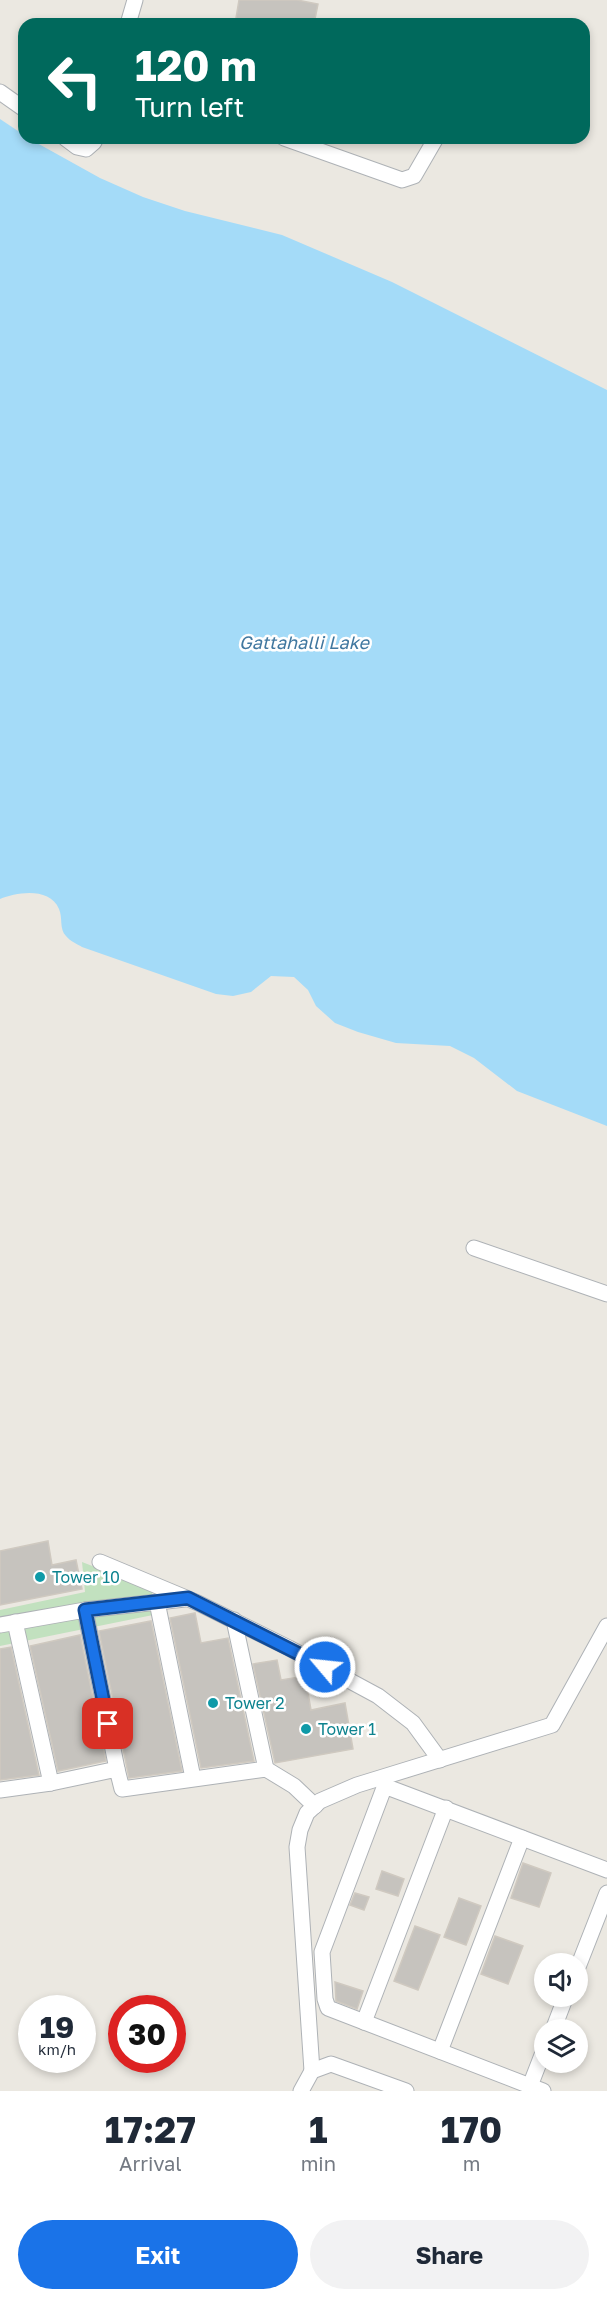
<!DOCTYPE html>
<style>
:root{--surface:#fff;--page:#f2f2f3;--text:#1f2937;--muted:#747a83;--accent:#1a73e8}
body{margin:0;font-family:"Golos Text",sans-serif;background:var(--page);color:var(--text);height:100vh;display:flex;flex-direction:column;font-size:22px;white-space:nowrap}
*{box-sizing:border-box;margin:0}
p{font-size:20px;color:var(--muted)}
.icon{flex:none;width:33px;height:33px;fill:none;stroke:currentColor;stroke-width:2;stroke-linecap:round;stroke-linejoin:round}
.map{position:relative;height:2091px;overflow:hidden}
.drawer{display:flex;flex-direction:column;background:var(--surface);flex:1}
.drawer>*{flex:none}
.hud{position:absolute;left:18px;top:18px;width:572px;height:126px;border-radius:18px;box-shadow:0 3px 9px #0003;background:#00695c;color:#fff;overflow:hidden}
.buttons{position:absolute;left:534px;top:1953px;display:grid;gap:12px}
.buttons a{display:grid;place-items:center;width:54px;height:54px;border-radius:50%;background:var(--surface);box-shadow:0 3px 9px #0003;font-size:30px}
.speed{position:absolute;left:18px;top:1995px;display:flex;gap:12px;font-size:30px;font-weight:700;text-align:center}
.speed>*{display:grid;place-content:center;width:78px;height:78px;border-radius:50%;background:var(--surface);box-shadow:0 3px 9px #0003;line-height:1}
.speed small{font-size:15px;font-weight:400}
.speed .limit{border:9px solid #d22;background:#fff;color:#111}
.pin{position:absolute;display:grid;place-items:center;width:51px;height:51px;color:#fff;margin:-26px;border-radius:12px;box-shadow:0 3px 9px #0006}
.me{position:absolute;width:66px;margin:-33px;rotate:298deg;stroke-linejoin:round;filter:drop-shadow(0 0 4px #0008)}
.turn{display:flex;align-items:center;gap:21px;height:126px;padding:0 18px;font-size:27px}
.turn .icon{width:78px;height:78px;stroke-width:2.5}
.turn b{display:block;font-size:42px;line-height:51px}
.eta{display:flex;justify-content:space-evenly;align-items:center;height:102px;text-align:center}
.eta b{font-size:36px;font-weight:700;line-height:42px}
.action{display:flex;gap:12px;margin-top:auto;padding:12px 18px}
.action a{flex:1;height:69px;border-radius:36px;background:var(--accent);color:#fff;font-size:24px;font-weight:700;line-height:69px;text-align:center}
.action a+a{background:var(--page);color:var(--text)}
.map>svg:first-child{display:block}
</style>
<div class="map">
<svg width="607" height="2091" viewBox="0 0 607 2091">
<rect width="100%" height="100%" fill="#ebe8e1"/>
<path fill="#c2e1bf" d="M82 1562 152 1589 153 1615 0 1646V1610L85 1592Z"/>
<path fill="#a4dbf8" d="M0 119 24 135V138H28L100 178 143 197 185 211 282 235 392 282 607 390V1126L517 1091 474 1058 450 1046 396 1043 358 1032 335 1023 316 1006 308 990 294 977 271 976 251 992 233 996 216 994 82 947C77 944 70 941 66 936 59 929 63 918 59 909 50 887 17 892 0 899Z"/>
<g fill="#c6c3be" stroke="#cfc9c0" stroke-width="1.5">
<path d="M239 0H297L318 4 314 24H235Z"/>
<path d="M48 1541 52 1565 76 1560 82 1589 0 1605V1551Z"/>
<path d="M195 1613 201 1643 228 1638 254 1761 201 1768 170 1618Z"/>
<path d="M151 1621 182 1771 129 1778 99 1631Z"/>
<path d="M80 1635 106 1761 58 1771 30 1646Z"/>
<path d="M11 1647 39 1775 0 1780V1649Z"/>
<path d="M277 1660 281 1680 305 1676 311 1710 345 1703 353 1749 275 1763 253 1664Z"/>
<path d="M523 1863 551 1873 539 1907 511 1898Z"/>
<path d="M382 1871 404 1879 398 1896 376 1889Z"/>
<path d="M355 1893 369 1897 364 1910 350 1905Z"/>
<path d="M459 1898 481 1906 466 1945 444 1937Z"/>
<path d="M415 1926 440 1935 418 1990 394 1981Z"/>
<path d="M495 1936 523 1946 508 1984 481 1974Z"/>
<path d="M335 1982 363 1991 357 2009 336 2001Z"/>
</g>
<g fill="none" stroke-linecap="round" stroke-linejoin="round">
<defs>
<g id="minor">
<path d="M128 24 135 0"/>
<path d="M0 92 24 109"/>
<path d="M65 138 77 147 86 149 94 142 96 138"/>
<path d="M284 138 402 180 414 176 436 138"/>
<path d="M474 1248 607 1294"/>
<path d="M100 1562 198 1603 289 1648 378 1696 413 1723 440 1760"/>
<path d="M157 1602 193 1778"/>
<path d="M85 1610 117 1769"/>
<path d="M15 1622 51 1783"/>
<path d="M0 1625 85 1610 185 1599"/>
<path d="M266 1769 294 1786 315 1806"/>
<path d="M0 1790 51 1783 117 1769 122 1789 266 1769 234 1620"/>
<path d="M578 1967 607 1893"/>
<path d="M364 2022 446 1808"/>
<path d="M553 2030 566 1996"/>
<path d="M440 2051 522 1838"/>
<path d="M312 2071 297 1847 300 1830 307 1813 320 1801 357 1785 552 1725 607 1626"/>
<path d="M530 2086 544 2050"/>
<path d="M301 2091 312 2071 331 2064 406 2091"/>
<path d="M543 2091 328 2008 325 1999 322 1952 384 1788 387 1787 607 1870"/>
</g>
</defs>
<use href="#minor" stroke="#aeb2b6" stroke-width="17"/>
<use href="#minor" stroke="#fff" stroke-width="15"/>
</g>
<g fill="none" stroke-linecap="round" stroke-linejoin="round">
<defs>
<path id="route" d="M108 1724 85 1610 188 1598 325 1667"/>
</defs>
<use href="#route" stroke="#114b97" stroke-width="15"/>
<use href="#route" stroke="#1a73e8" stroke-width="10"/>
</g>
<g fill="#0f9aa8" stroke="#fff" stroke-width="2">
<circle cx="40" cy="1577" r="6"/>
<circle cx="213" cy="1703" r="6"/>
<circle cx="306" cy="1729" r="6"/>
</g>
<g text-anchor="middle" dominant-baseline="central" stroke-width="5" stroke-linejoin="round" paint-order="stroke">
<g font-size="16" fill="#0d838f" stroke="#fff" text-anchor="start">
<text x="52" y="1577">Tower 10</text>
<text x="225" y="1703">Tower 2</text>
<text x="318" y="1729">Tower 1</text>
</g>
<g font-size="18" font-style="italic" fill="#4178a0" stroke="#fff">
<text x="304" y="642">Gattahalli Lake</text>
</g>
</g>
</svg>
<div class="buttons">
<a><svg class="icon" aria-label="sound" viewBox="0 0 24 24"><path d="M4 9h4l5-4v14l-5-4H4zM17 9q2 3 0 6"/></svg></a>
<a><svg class="icon" aria-label="layers" viewBox="0 0 24 24"><path d="M12 4l9 5-9 5-9-5zM3 14l9 5 9-5"/></svg></a>
</div>
<div class="speed"><div>19<small>km/h</small></div><div class="limit">30</div></div>
<div class="pin" style="left:108px;top:1724px;background:#d93025"><svg class="icon" aria-label="arrive" viewBox="0 0 24 24"><path d="M6 21V4h12l-3 4 3 4H6"/></svg></div>
<svg class="me" style="left:325px;top:1667px" viewBox="-20 -20 40 40"><circle r="17" fill="#1a73e8" stroke="#fff" stroke-width="3"/><path d="M0-11L8 9 0 5-8 9z" fill="#fff"/></svg>
<div class="hud">
<div class="turn"><svg class="icon" aria-label="left" viewBox="0 0 24 24"><path d="M17 20v-9H6M10 6l-5 5 5 5"/></svg><div><b>120 m</b>Turn left</div></div>
</div>
</div>
<section class="drawer">
<div class="eta">
<div><b>17:27</b><p>Arrival</p></div>
<div><b>1</b><p>min</p></div>
<div><b>170</b><p>m</p></div>
</div>
<div class="action"><a>Exit</a><a>Share</a></div>
</section>
